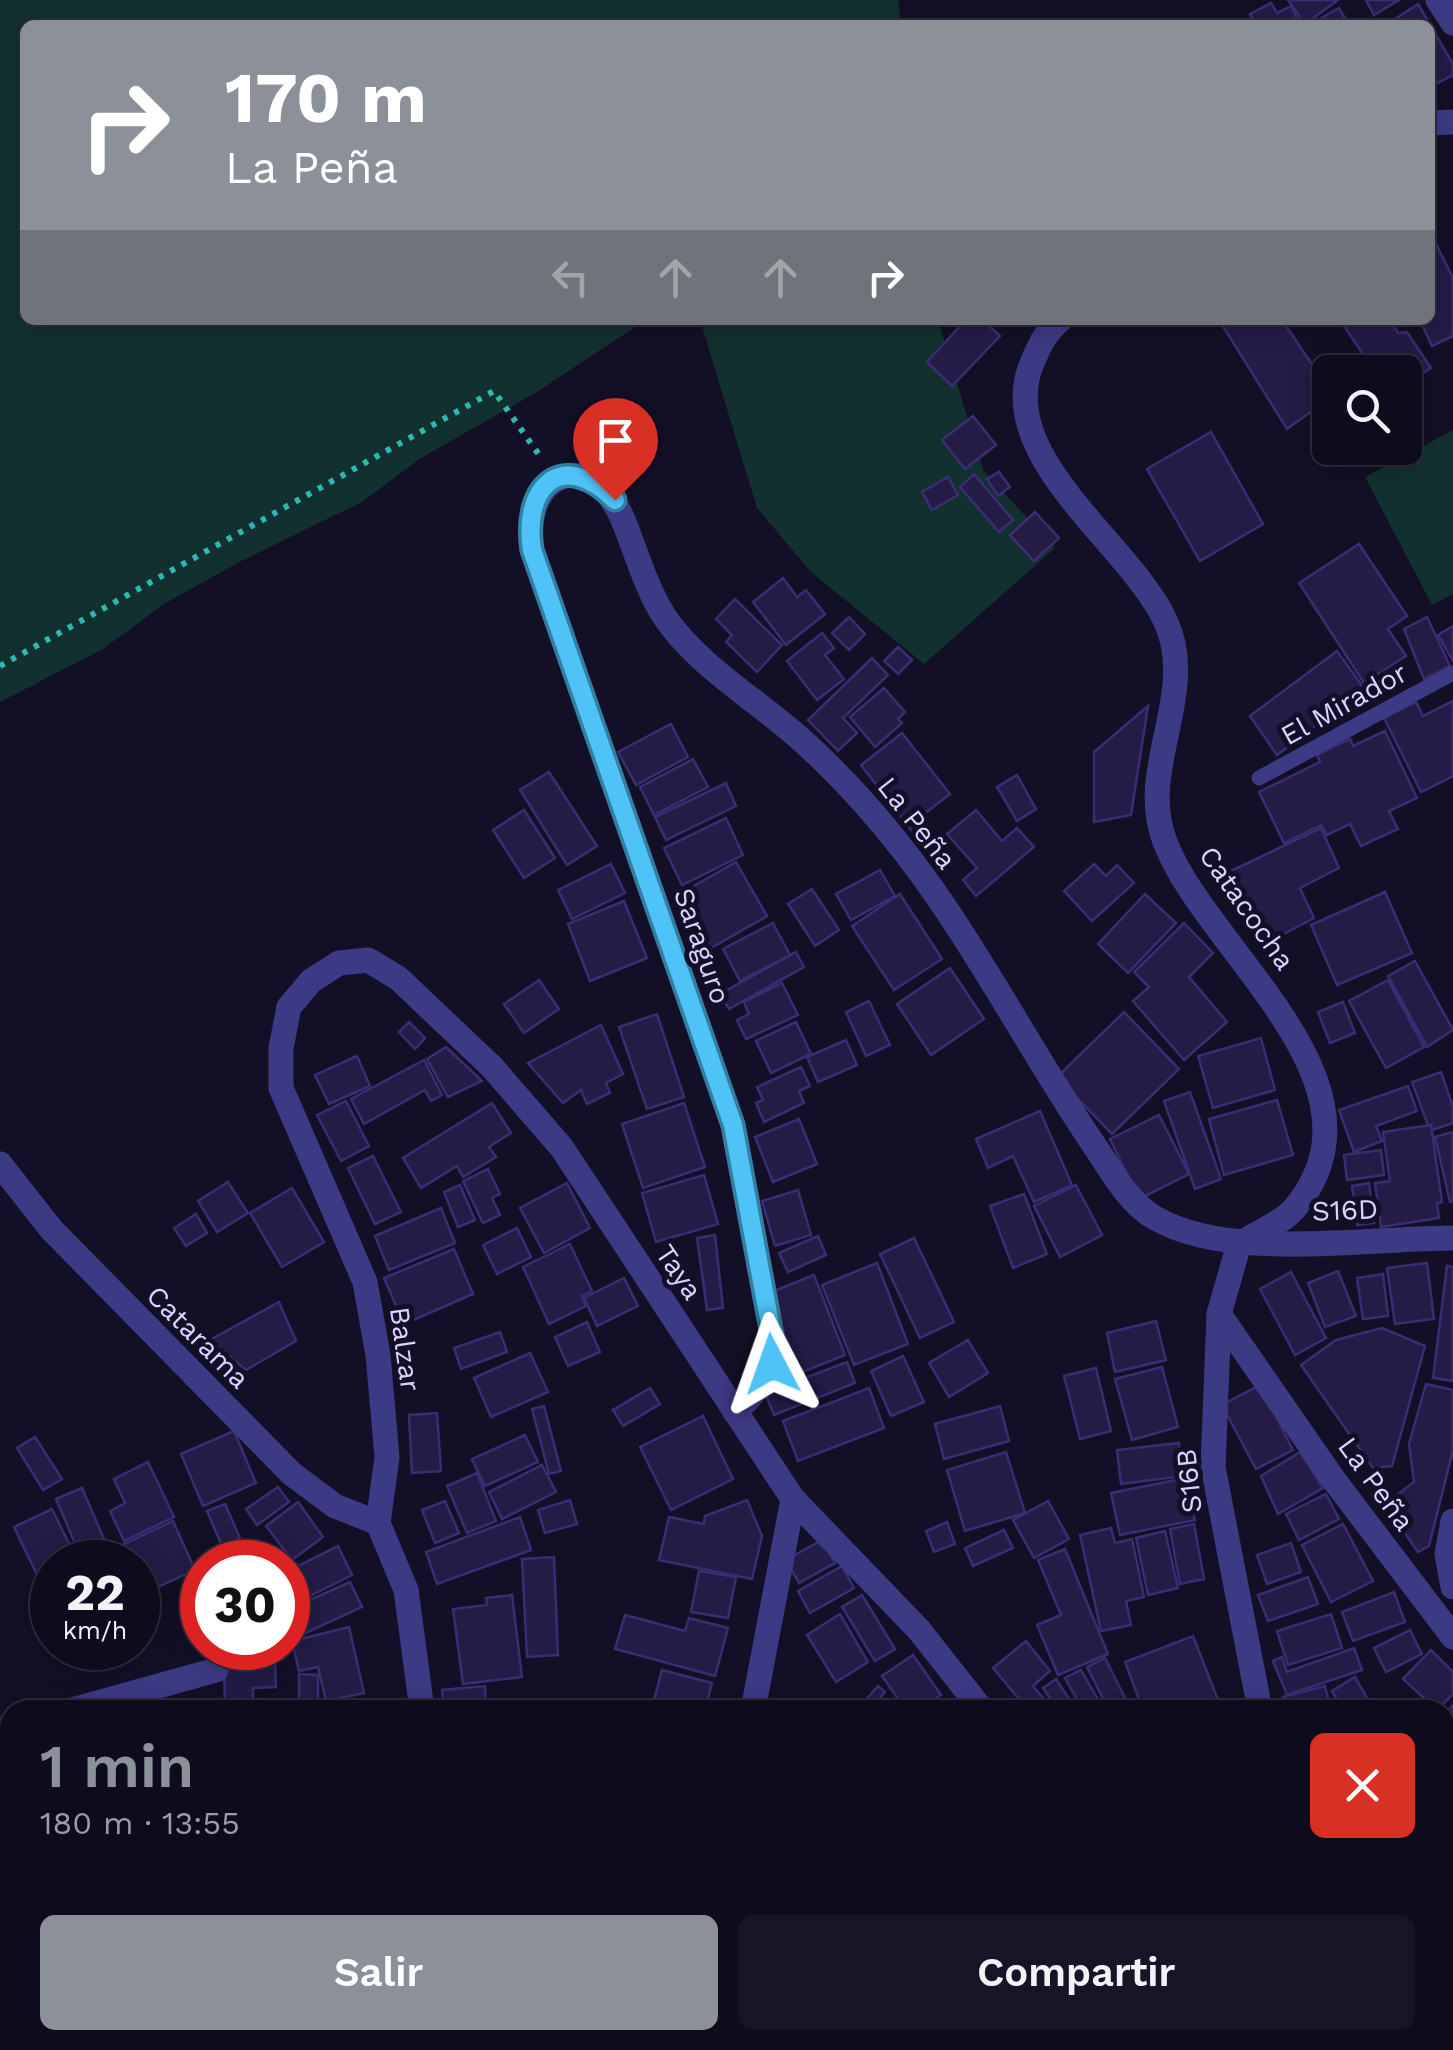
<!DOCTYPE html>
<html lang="es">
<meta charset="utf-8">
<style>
:root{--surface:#0e0b1c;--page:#171425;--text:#f1f3f6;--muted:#9b9ba3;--line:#2e2b3b;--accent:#8c9099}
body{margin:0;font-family:"Work Sans",sans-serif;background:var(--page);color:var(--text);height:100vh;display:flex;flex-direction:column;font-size:38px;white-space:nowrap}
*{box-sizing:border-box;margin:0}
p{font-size:32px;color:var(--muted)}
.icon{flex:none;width:55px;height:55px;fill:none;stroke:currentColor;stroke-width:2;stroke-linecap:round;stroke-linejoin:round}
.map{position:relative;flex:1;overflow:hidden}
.drawer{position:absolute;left:0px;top:1700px;width:1455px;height:350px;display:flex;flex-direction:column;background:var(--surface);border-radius:30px 30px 0 0;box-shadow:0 5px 25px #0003,0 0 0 2px var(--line)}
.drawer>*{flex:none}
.banner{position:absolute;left:20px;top:20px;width:1415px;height:305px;border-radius:15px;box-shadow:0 5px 25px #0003,0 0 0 2px var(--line);background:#8c9099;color:#fff;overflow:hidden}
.controls{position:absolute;left:1312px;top:355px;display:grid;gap:20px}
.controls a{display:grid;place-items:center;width:110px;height:110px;border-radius:15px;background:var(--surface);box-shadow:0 5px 25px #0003,0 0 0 2px var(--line);font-size:50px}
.speed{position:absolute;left:30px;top:1540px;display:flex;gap:20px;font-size:50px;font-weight:700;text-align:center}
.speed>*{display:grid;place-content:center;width:130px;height:130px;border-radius:50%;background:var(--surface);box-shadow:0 5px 25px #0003,0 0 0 2px var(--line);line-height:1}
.speed small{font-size:25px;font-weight:400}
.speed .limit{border:15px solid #d22;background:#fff;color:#111}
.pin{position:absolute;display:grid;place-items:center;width:85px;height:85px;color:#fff;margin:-102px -42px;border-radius:50% 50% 50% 0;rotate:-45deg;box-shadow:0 0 10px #0007}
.pin .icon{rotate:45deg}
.me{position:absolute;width:110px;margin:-55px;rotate:356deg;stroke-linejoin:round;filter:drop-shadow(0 0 8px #0008)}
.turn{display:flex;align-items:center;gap:35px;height:210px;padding:0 40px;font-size:45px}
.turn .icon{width:130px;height:130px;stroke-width:2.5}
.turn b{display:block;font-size:70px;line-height:85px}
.lanes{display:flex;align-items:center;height:95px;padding:0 40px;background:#0003;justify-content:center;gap:50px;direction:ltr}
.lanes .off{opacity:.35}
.round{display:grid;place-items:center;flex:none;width:105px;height:105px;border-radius:15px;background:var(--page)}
.overview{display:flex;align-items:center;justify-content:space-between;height:170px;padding:0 40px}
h1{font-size:60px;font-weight:600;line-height:75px;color:var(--accent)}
.primary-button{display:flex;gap:20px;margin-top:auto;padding:20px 40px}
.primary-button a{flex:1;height:115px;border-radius:15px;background:var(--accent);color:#fff;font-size:40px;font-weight:600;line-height:115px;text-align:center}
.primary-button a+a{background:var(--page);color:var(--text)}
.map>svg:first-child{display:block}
</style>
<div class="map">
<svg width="1453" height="2050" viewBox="0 0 1453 2050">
<rect width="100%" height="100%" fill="#130f26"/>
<g fill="#12302f">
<path d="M0 0H898L901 25H25V320H646L535 393 421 458 362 502 243 560 164 604 103 649 0 702Z"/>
<path d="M700 320H938L983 470 1055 548 924 664 811 572 757 508Z"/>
<path d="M1453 430V594L1432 605 1365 477Z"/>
</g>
<g fill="#241b47" stroke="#3b2d73" stroke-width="2.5">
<path d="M1288 0H1338L1305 24Z"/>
<path d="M1366 0H1399L1374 15Z"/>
<path d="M1271 3 1277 13 1291 6 1300 25H1256L1250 14Z"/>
<path d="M1418 4 1453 64V75L1430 87V25H1386Z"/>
<path d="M1339 8 1349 25H1309Z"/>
<path d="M1430 232 1453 278V336L1432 346 1420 320H1430Z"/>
<path d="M966 320H983L1000 336 952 386 927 362Z"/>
<path d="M1219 320H1282L1330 391V398L1287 429Z"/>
<path d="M1340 320H1391L1398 333 1407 332 1431 368 1405 385V372H1375Z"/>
<path d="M973 416 996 445 965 469 942 440Z"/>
<path d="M1211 432 1263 524 1200 561 1147 469Z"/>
<path d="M999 472 1010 487 998 496 987 479Z"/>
<path d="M974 474 1013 520 999 532 960 487Z"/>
<path d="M948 477 958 495 932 510 922 492Z"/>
<path d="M1035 512 1059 538 1034 561 1010 535Z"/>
<path d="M1359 544 1407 616 1388 629 1406 656 1364 683 1299 583Z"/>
<path d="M783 578 797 597 806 590 825 614 786 645 753 602Z"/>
<path d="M735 599 782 645 757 672 726 642 732 635 716 619Z"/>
<path d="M849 617 865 634 849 650 832 633Z"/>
<path d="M1427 617 1450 666 1424 679 1404 629Z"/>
<path d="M1453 626V661L1438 635Z"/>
<path d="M822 633 834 648 825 655 844 679 817 700 787 661Z"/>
<path d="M898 647 912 660 898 674 884 661Z"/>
<path d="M1337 651 1365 690 1277 755 1250 716Z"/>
<path d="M872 658 888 675 843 718 857 733 838 751 808 720Z"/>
<path d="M884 688 905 712 898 719 902 723 875 747 850 717Z"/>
<path d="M1453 701V776L1421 792 1384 718 1416 702 1423 716Z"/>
<path d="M1148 706 1131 815 1094 822V752Z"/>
<path d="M671 724 688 757 636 785 618 752Z"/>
<path d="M1385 731 1417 798 1389 811 1398 829 1361 846 1350 824 1327 835 1321 825 1284 843 1259 792 1320 762 1317 755 1350 739 1353 746Z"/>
<path d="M902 733 950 794 919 818 926 826 915 835 861 765Z"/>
<path d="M693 759 708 787 654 815 640 787Z"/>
<path d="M549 772 597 846 567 865 520 790Z"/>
<path d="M1017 775 1036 809 1017 821 997 787Z"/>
<path d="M726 783 736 806 666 840 655 817Z"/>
<path d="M524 810 555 858 524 878 493 830Z"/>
<path d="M976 810 1002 841 1017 828 1034 847 976 896 963 880 977 868 947 834Z"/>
<path d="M726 818 743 855 682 885 664 848Z"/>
<path d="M1321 828 1339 868 1300 888 1314 918 1267 943 1218 877Z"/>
<path d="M736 862 767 916 711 948 680 894Z"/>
<path d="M611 864 625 893 572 919 558 890Z"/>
<path d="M1094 864 1106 876 1117 865 1134 883 1092 921 1064 891Z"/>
<path d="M880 870 895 896 851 920 836 894Z"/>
<path d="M812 889 839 930 815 946 788 904Z"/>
<path d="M1385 892 1412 953 1337 985 1311 925Z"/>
<path d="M900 894 942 959 894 990 852 926Z"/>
<path d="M1145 894 1176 923 1128 973 1098 944Z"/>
<path d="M624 901 647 958 590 981 568 924Z"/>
<path d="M773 923 790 955 740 981 723 949Z"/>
<path d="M1184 923 1213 953 1189 977 1227 1022 1184 1060 1133 1001 1149 987 1134 972Z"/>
<path d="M796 952 804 967 729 1009 720 994Z"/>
<path d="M1415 961 1453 1030 1427 1047 1388 976Z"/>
<path d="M950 968 984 1019 931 1055 897 1004Z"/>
<path d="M539 980 559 1009 524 1033 504 1004Z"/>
<path d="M1388 980 1424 1047 1386 1068 1349 1001Z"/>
<path d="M782 983 798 1015 746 1039 737 1020 749 1014 744 1002Z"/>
<path d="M869 1001 890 1045 866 1056 846 1012Z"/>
<path d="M1343 1002 1355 1033 1330 1043 1318 1012Z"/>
<path d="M1124 1012 1179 1069 1112 1134 1057 1077Z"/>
<path d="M657 1014 684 1097 647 1109 619 1027Z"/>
<path d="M409 1022 425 1038 415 1049 399 1032Z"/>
<path d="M796 1022 811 1054 771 1073 756 1041Z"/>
<path d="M601 1025 623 1074 606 1083 610 1093 587 1104 581 1090 563 1103 528 1063Z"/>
<path d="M1261 1038 1275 1090 1213 1108 1198 1056Z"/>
<path d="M846 1040 857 1065 818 1082 807 1057Z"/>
<path d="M446 1047 482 1081 448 1097 427 1059Z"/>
<path d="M357 1056 370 1086 329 1104 315 1075Z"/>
<path d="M424 1060 442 1095 431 1101 425 1090 364 1124 351 1099Z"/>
<path d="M801 1067 810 1086 799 1091 804 1103 764 1122 756 1103 763 1100 757 1087Z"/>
<path d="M1441 1072 1453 1107V1123L1430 1131 1412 1082Z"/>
<path d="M1408 1086 1417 1111 1376 1126 1382 1141 1354 1152 1339 1110Z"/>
<path d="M1190 1092 1221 1179 1195 1189 1164 1101Z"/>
<path d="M1277 1100 1293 1155 1224 1175 1209 1119Z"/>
<path d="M346 1101 369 1146 341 1161 317 1115Z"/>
<path d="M492 1103 511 1133 489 1147 496 1157 463 1177 457 1166 421 1188 403 1158Z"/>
<path d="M684 1103 705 1167 643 1188 622 1124Z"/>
<path d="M1040 1111 1072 1185 1034 1202 1013 1156 988 1168 976 1139Z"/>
<path d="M1159 1115 1189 1174 1139 1199 1110 1139Z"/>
<path d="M799 1119 817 1164 773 1182 755 1137Z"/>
<path d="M1431 1125 1442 1202 1437 1203 1439 1218 1381 1227 1375 1183 1390 1181 1383 1132Z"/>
<path d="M1453 1132V1201L1450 1202 1435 1137Z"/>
<path d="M1381 1150 1384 1175 1347 1180 1344 1155Z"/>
<path d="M373 1156 401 1212 375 1224 348 1168Z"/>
<path d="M488 1169 500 1194 492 1198 500 1215 483 1223 463 1181Z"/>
<path d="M704 1175 718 1224 656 1242 642 1193Z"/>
<path d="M228 1182 248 1213 217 1232 198 1201Z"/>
<path d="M567 1183 590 1228 544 1253 520 1208Z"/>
<path d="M1369 1183 1374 1223 1357 1225 1352 1186Z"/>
<path d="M460 1185 475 1220 458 1227 444 1192Z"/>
<path d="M1076 1185 1102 1235 1060 1257 1034 1206Z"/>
<path d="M292 1188 324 1242 282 1267 250 1213Z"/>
<path d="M798 1190 811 1235 775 1246 762 1201Z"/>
<path d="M1024 1194 1047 1254 1013 1268 990 1206Z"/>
<path d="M441 1208 455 1243 389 1270 375 1236Z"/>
<path d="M196 1214 207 1233 186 1246 174 1228Z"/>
<path d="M517 1228 531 1257 497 1274 483 1245Z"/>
<path d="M715 1235 723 1308 707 1310 697 1238Z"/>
<path d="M818 1236 826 1255 788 1272 779 1253Z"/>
<path d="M914 1238 954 1322 920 1338 880 1254Z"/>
<path d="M570 1244 592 1291 582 1296 586 1306 549 1324 523 1267Z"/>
<path d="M454 1249 473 1294 404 1324 384 1278Z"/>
<path d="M877 1263 908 1344 854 1365 822 1285Z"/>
<path d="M1427 1263 1434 1319 1395 1324 1387 1268Z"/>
<path d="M1447 1266 1453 1267V1381L1433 1378Z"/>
<path d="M1338 1271 1356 1316 1325 1327 1308 1283Z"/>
<path d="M1291 1272 1326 1338 1295 1355 1260 1289Z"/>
<path d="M1383 1274 1388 1316 1363 1319 1357 1278Z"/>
<path d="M814 1275 845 1355 777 1382 773 1371 795 1362 769 1293Z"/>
<path d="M624 1278 638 1306 597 1326 584 1298Z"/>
<path d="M279 1302 296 1341 246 1370 210 1340Z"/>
<path d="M1156 1321 1166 1360 1115 1372 1107 1333Z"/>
<path d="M587 1322 600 1352 568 1366 555 1337Z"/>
<path d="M1382 1328 1425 1346 1392 1466 1373 1468 1301 1365 1336 1340Z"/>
<path d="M500 1332 507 1352 461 1369 454 1348Z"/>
<path d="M968 1340 988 1373 949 1397 929 1363Z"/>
<path d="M530 1353 548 1392 491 1417 474 1378Z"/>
<path d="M903 1356 924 1402 891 1416 871 1371Z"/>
<path d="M847 1362 855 1383 774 1415 765 1393Z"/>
<path d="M1162 1367 1178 1427 1132 1440 1115 1379Z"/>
<path d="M1096 1368 1111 1431 1080 1439 1064 1376Z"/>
<path d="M1426 1384 1453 1390V1450L1429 1546 1418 1552 1385 1504 1414 1482 1409 1444Z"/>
<path d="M1260 1385 1293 1450 1256 1469 1222 1405Z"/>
<path d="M650 1388 660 1404 623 1426 613 1410Z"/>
<path d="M869 1388 884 1428 798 1461 783 1421Z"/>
<path d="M544 1406 561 1471 549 1474 532 1409Z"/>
<path d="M1000 1406 1009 1441 944 1459 935 1424Z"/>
<path d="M437 1413 441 1471 412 1473 409 1415Z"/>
<path d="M703 1416 733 1479 671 1510 640 1447Z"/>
<path d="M234 1431 256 1483 203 1506 181 1454Z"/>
<path d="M525 1435 538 1462 485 1486 472 1459Z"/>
<path d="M35 1437 62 1479 43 1490 17 1448Z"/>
<path d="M1179 1443 1183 1476 1121 1484 1117 1450Z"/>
<path d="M1006 1452 1025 1513 965 1531 947 1470Z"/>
<path d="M1300 1452 1323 1488 1278 1514 1261 1476Z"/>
<path d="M148 1462 174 1517 124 1541 110 1511 125 1503 114 1479Z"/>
<path d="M542 1465 556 1492 502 1519 489 1492Z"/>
<path d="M477 1473 496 1521 467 1533 447 1486Z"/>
<path d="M1186 1478 1195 1520 1120 1535 1111 1493Z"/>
<path d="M278 1487 289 1502 257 1525 246 1509Z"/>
<path d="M82 1488 114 1562H83L56 1499Z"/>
<path d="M1326 1494 1339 1519 1299 1540 1286 1514Z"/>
<path d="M570 1500 577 1524 545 1533 538 1510Z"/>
<path d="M747 1500 762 1536 752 1579 659 1560 669 1517 704 1524 705 1516Z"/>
<path d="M445 1501 459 1533 435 1543 422 1510Z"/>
<path d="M1048 1501 1069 1539 1034 1558 1013 1520Z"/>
<path d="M298 1502 323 1537 292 1560 266 1526Z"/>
<path d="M225 1504 240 1538 222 1546 207 1511Z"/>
<path d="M52 1509 78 1562H52V1606L14 1527Z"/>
<path d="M520 1517 531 1550 437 1584 426 1552Z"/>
<path d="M173 1521 195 1570 147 1592 138 1562H133L124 1544Z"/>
<path d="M947 1522 955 1544 934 1552 926 1531Z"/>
<path d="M1194 1524 1204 1579 1180 1584 1170 1529Z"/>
<path d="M1343 1524 1373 1581 1331 1602 1302 1545Z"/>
<path d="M1111 1528 1115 1543 1132 1539 1144 1597 1126 1601 1131 1625 1101 1631 1080 1535Z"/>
<path d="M1004 1530 1013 1548 973 1566 965 1548Z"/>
<path d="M1165 1531 1178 1588 1148 1595 1136 1538Z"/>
<path d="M822 1540 835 1563 799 1583 786 1560Z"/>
<path d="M1291 1543 1301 1572 1267 1584 1257 1555Z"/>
<path d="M338 1546 352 1575 288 1607V1571Z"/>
<path d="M1065 1549 1108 1654 1058 1675 1037 1625 1061 1615 1038 1560Z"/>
<path d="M554 1557 558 1655 527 1657 522 1559Z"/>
<path d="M842 1566 854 1588 810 1613 798 1591Z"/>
<path d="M699 1571 736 1577 728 1618 691 1612Z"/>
<path d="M1308 1577 1318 1604 1268 1621 1258 1595Z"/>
<path d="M350 1582 362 1607 295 1638 288 1610Z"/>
<path d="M1394 1592 1405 1622 1353 1641 1342 1612Z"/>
<path d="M512 1595 522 1677 463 1684 453 1609 487 1605 486 1598Z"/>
<path d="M862 1595 895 1649 875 1661 842 1607Z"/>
<path d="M840 1614 868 1662 836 1682 807 1635Z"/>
<path d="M1331 1614 1342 1648 1288 1665 1277 1631Z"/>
<path d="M625 1615 685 1631 689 1618 728 1628 715 1676 615 1649Z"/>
<path d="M138 1617 146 1638 138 1642Z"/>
<path d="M349 1627 364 1693 326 1701 318 1667 299 1671 292 1641Z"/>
<path d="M1410 1630 1422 1654 1386 1672 1374 1648Z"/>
<path d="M1193 1636 1218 1700 1192 1710H1143L1125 1662Z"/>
<path d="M1026 1641 1050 1671 1033 1686 1053 1710H1028L993 1668Z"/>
<path d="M1354 1648 1362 1670 1287 1695 1273 1661 1282 1657 1287 1672Z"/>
<path d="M1431 1650 1453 1672V1694L1437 1710 1403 1679Z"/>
<path d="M913 1655 941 1695 919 1710H906L882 1676Z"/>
<path d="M1105 1658 1131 1710H1109L1087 1667Z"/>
<path d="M275 1662 276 1687 253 1688V1710H225L224 1663Z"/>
<path d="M662 1670 712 1683 705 1710 653 1704Z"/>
<path d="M1081 1670 1104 1710H1083L1065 1678Z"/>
<path d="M299 1674 318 1675V1710H276V1702L299 1703Z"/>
<path d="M1355 1677 1374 1710H1343L1332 1691Z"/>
<path d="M1056 1679 1076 1710H1058L1043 1688Z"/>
<path d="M485 1686 486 1710H443L442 1690Z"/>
<path d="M878 1686 885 1692 871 1708 864 1702Z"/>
<path d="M1325 1686 1331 1710H1287L1283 1697Z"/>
<path d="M370 1704V1710H320V1708Z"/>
<path d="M1453 1705V1729L1445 1721V1713Z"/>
<path d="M1451 1741 1453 1743V1811L1445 1803V1747Z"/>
<path d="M89 2040H134L111 2050H93Z"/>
<path d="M149 2040H178L177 2050H148Z"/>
<path d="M274 2040H332L331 2050H273Z"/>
<path d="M396 2040H442V2044Z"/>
<path d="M449 2040H493L491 2050H460L461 2046 448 2045Z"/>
<path d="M538 2040 555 2041 553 2050H536Z"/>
<path d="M581 2040H645L643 2050H586L579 2049Z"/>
<path d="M753 2040H788L790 2043 775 2050H758Z"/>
<path d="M810 2040H859L839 2050H814Z"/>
<path d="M942 2040H1035L1014 2050H947Z"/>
<path d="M1115 2040H1128L1134 2050H1099Z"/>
<path d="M1133 2040H1177L1164 2050H1141Z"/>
<path d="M1187 2040 1199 2050H1174Z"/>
<path d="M1423 2040H1437L1440 2050H1390Z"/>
<path d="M395 2043 449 2050H394Z"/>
<path d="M557 2043 576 2046V2050H556Z"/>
</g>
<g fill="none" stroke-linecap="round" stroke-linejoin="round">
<path stroke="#2fb8b0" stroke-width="6" stroke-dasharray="5 8" stroke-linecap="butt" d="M0 666 494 391 542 459"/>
<path stroke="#3d3a85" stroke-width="15" d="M1259 778 1453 673"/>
<g stroke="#3d3a85" stroke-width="25">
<path d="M1438 0 1453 23"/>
<path d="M1430 123 1453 122"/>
<path d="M1060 320C1045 333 1040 344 1032 363 993 456 1129 543 1165 620 1199 690 1139 766 1163 836 1199 946 1401 1082 1294 1209 1282 1223 1258 1232 1243 1242"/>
<path d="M0 1164 51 1229 292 1474 335 1506 378 1523"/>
<path d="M1239 1244 1219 1314 1213 1467 1260 1710"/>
<path d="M1219 1314 1334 1480 1453 1637"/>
<path d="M735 1412C762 1388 772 1371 772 1335L733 1125 532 550C520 471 592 444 624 522 636 552 647 591 666 619 702 670 761 702 806 744 854 788 898 840 935 893 991 973 1037 1061 1092 1142 1110 1168 1127 1202 1155 1218 1229 1261 1367 1238 1453 1238"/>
<path d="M1453 1521 1447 1554 1453 1587"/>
<path d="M72 1710 216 1670"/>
<path d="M422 1710 406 1590 378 1523 387 1457 378 1355 365 1282 281 1088V1048L289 1007 311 981 339 963 368 960 398 978 492 1067 562 1148 793 1499 919 1630 982 1710"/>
<path d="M753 1710 793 1499"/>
<path d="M0 1730 10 1727"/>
<path d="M0 1982 10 1996"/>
<path d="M44 2040 52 2050"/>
<path d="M907 2040 912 2050"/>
<path d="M1238 2040 1246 2050"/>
<path d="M1324 2040 1326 2050"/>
<path d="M380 2050 382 2040"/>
<path d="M676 2050 677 2040"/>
</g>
</g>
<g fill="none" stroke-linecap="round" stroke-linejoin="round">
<defs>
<path id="route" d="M615 500C562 448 522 486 532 550L733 1125 772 1335V1364"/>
</defs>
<use href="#route" stroke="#337fa1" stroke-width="25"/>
<use href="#route" stroke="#4fc3f7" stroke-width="18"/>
</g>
<g text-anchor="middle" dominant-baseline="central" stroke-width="10" stroke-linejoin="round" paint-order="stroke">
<g font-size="28" fill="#d9d4ff" stroke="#130f26">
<text transform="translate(1344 704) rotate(-29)">El Mirador</text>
<text transform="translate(917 823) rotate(52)">La Peña</text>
<text transform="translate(1247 908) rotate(55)">Catacocha</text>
<text transform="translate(702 946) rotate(71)">Saraguro</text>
<text transform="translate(1345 1210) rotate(-2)">S16D</text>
<text transform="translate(679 1272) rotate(56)">Taya</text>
<text transform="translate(198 1337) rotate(45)">Catarama</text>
<text transform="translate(405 1349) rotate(82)">Balzar</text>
<text transform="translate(1189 1481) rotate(-96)">S16B</text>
<text transform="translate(1376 1484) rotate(54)">La Peña</text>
</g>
</g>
</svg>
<div class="controls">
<a><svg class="icon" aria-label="search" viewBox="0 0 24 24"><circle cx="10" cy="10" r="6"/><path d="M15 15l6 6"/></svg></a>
</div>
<div class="speed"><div>22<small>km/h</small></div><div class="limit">30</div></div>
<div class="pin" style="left:615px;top:500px;background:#d93025"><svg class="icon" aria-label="arrive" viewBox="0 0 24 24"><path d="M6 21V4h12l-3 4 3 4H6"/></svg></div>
<svg class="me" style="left:772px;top:1364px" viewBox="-20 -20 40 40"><path d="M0-17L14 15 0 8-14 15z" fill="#4fc3f7" stroke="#fff" stroke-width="4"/></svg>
<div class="banner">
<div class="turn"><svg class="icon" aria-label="right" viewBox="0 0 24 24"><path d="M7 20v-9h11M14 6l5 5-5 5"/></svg><div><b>170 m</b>La Peña</div></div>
<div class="lanes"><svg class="icon off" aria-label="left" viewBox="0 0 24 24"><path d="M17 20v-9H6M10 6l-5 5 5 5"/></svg><svg class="icon off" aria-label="ahead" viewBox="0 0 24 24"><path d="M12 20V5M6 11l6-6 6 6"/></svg><svg class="icon off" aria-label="ahead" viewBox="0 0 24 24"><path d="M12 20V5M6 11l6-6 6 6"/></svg><svg class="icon" aria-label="right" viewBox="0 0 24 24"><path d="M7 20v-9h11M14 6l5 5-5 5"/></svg></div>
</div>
<section class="drawer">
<div class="overview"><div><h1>1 min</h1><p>180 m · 13:55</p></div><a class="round" style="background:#d93025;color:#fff"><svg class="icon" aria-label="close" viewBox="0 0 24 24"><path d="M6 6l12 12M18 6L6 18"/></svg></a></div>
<div class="primary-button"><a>Salir</a><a>Compartir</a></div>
</section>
</div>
